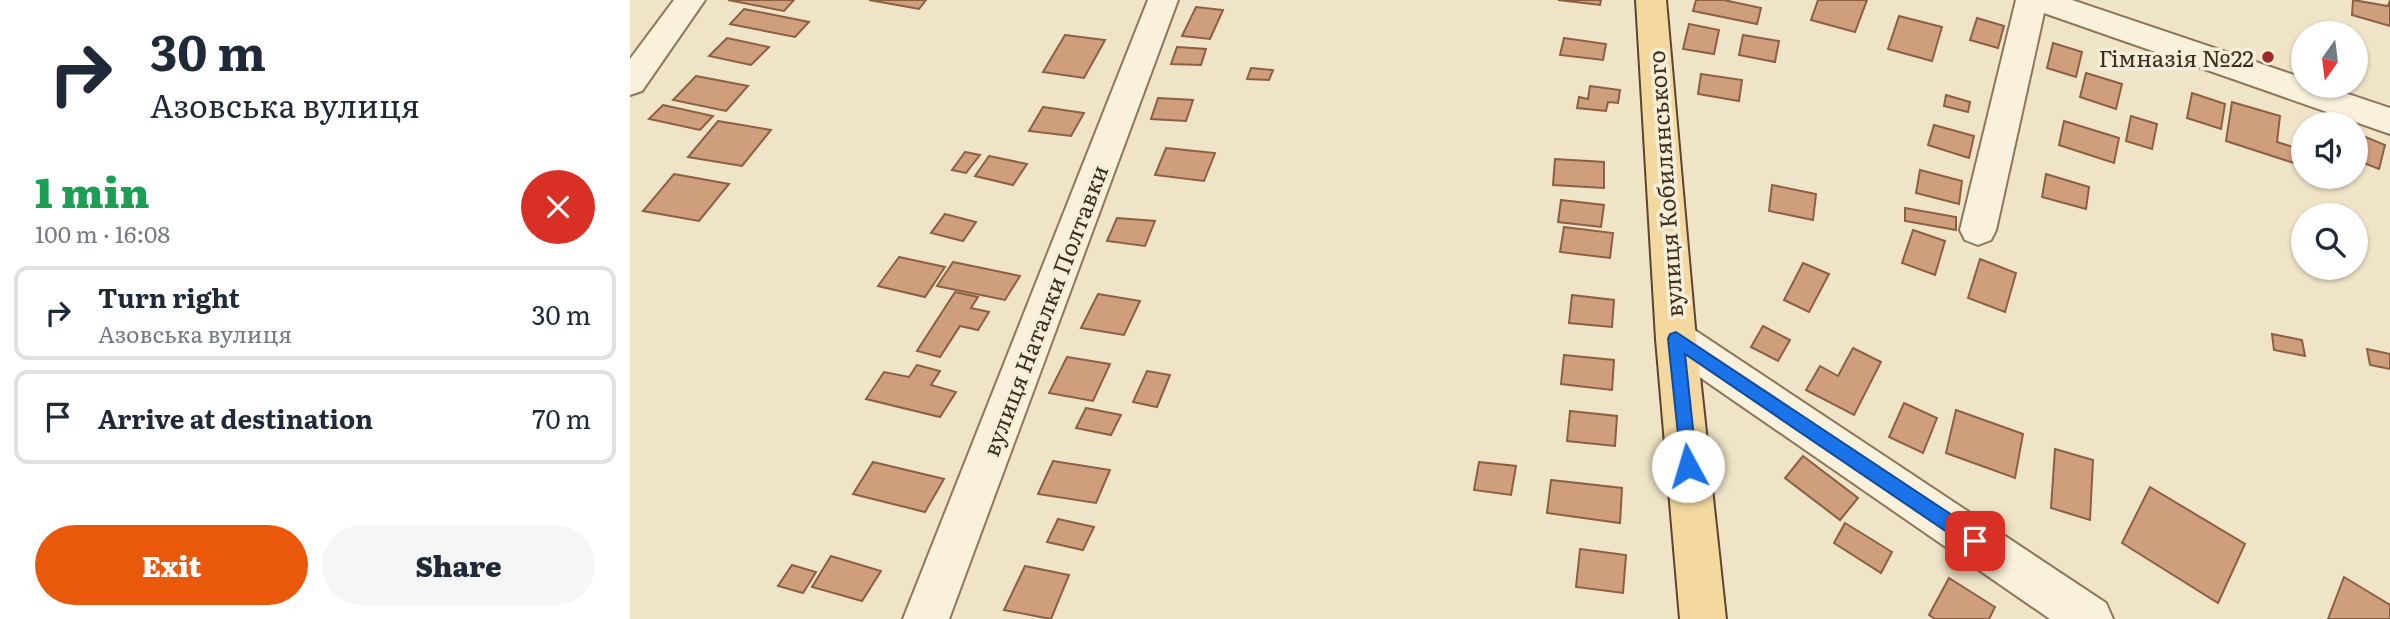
<!DOCTYPE html>
<meta charset="utf-8">
<style>
:root{--surface:#fff;--page:#f6f6f7;--text:#1f2937;--muted:#747a83;--line:#e0e1e3;--accent:#ea580c}
body{margin:0;font-family:Literata,serif;background:var(--page);color:var(--text);height:100vh;display:flex;flex-direction:column;font-size:26px;white-space:nowrap}
*{box-sizing:border-box;margin:0}
p{font-size:23px;color:var(--muted)}
.icon{flex:none;width:38px;height:38px;fill:none;stroke:currentColor;stroke-width:2;stroke-linecap:round;stroke-linejoin:round}
.map{position:relative;flex:1;overflow:hidden}
.panel{display:flex;flex-direction:column;background:var(--surface);width:630px}
.panel>*{flex:none}
.top-card{background:#fff;color:var(--text);overflow:hidden}
.needle{width:46px;rotate:194deg}
.controls{position:absolute;left:1661px;top:21px;display:grid;gap:14px}
.controls a{display:grid;place-items:center;width:77px;height:77px;border-radius:50%;background:var(--surface);box-shadow:0 2px 5px #0004;font-size:35px}
.pin{position:absolute;display:grid;place-items:center;width:60px;height:60px;color:#fff;margin:-30px;border-radius:14px;box-shadow:0 4px 10px #0006}
.me{position:absolute;width:77px;margin:-38px;rotate:354deg;stroke-linejoin:round;filter:drop-shadow(0 0 5px #0008)}
.turn{display:flex;align-items:center;gap:24px;height:147px;padding:0 35px;font-size:32px}
.turn .icon{width:91px;height:91px;stroke-width:2.5}
.turn b{display:block;font-size:49px;line-height:60px}
.round{display:grid;place-items:center;flex:none;width:74px;height:74px;border-radius:37px;background:var(--page)}
.headline{display:flex;align-items:center;justify-content:space-between;height:119px;padding:0 35px}
h1{font-size:42px;font-weight:800;line-height:52px;color:#1e9e55}
.primary-button{display:flex;gap:14px;margin-top:auto;padding:14px 35px}
.primary-button a{flex:1;height:80px;border-radius:42px;background:var(--accent);color:#fff;font-size:28px;font-weight:800;line-height:80px;text-align:center}
.primary-button a+a{background:var(--page);color:var(--text)}
ul{padding:0;list-style:none}
li{display:flex;align-items:center;gap:21px;height:94px;margin:0 14px 10px;padding:0 21px;border:4px solid var(--line);border-radius:14px}
li div{flex:1}
li b{display:block;font-size:26px}
li em{font-style:normal}
main{display:flex;flex:1;min-height:0}
.map>svg:first-child{display:block}
</style>
<main>
<section class="panel">
<div class="top-card">
<div class="turn"><svg class="icon" aria-label="right" viewBox="0 0 24 24"><path d="M7 20v-9h11M14 6l5 5-5 5"/></svg><div><b>30 m</b>Азовська вулиця</div></div>
</div>
<div class="headline"><div><h1>1 min</h1><p>100 m · 16:08</p></div><a class="round" style="background:#d93025;color:#fff"><svg class="icon" aria-label="close" viewBox="0 0 24 24"><path d="M6 6l12 12M18 6L6 18"/></svg></a></div>
<ul>
<li><svg class="icon" aria-label="right" viewBox="0 0 24 24"><path d="M7 20v-9h11M14 6l5 5-5 5"/></svg><div><b>Turn right</b><p>Азовська вулиця</p></div><em>30 m</em></li>
<li><svg class="icon" aria-label="arrive" viewBox="0 0 24 24"><path d="M6 21V4h12l-3 4 3 4H6"/></svg><div><b>Arrive at destination</b></div><em>70 m</em></li>
</ul>
<div class="primary-button"><a>Exit</a><a>Share</a></div>
</section>
<div class="map">
<svg width="1760" height="619" viewBox="0 0 1760 619">
<rect width="100%" height="100%" fill="#f0e4c8"/>
<g fill="#cf9f7d" stroke="#8d5f41" stroke-width="2">
<path d="M98 0H164L154 11Z"/>
<path d="M239 0H296L289 9Z"/>
<path d="M928 0H971L970 5Z"/>
<path d="M1066 0H1094L1131 8 1127 24 1063 11Z"/>
<path d="M1188 0H1237L1225 32 1181 20Z"/>
<path d="M1723 0 1758 6 1760 0V26L1722 15Z"/>
<path d="M566 7 593 10 580 39 552 36Z"/>
<path d="M114 9 179 22 165 37 100 24Z"/>
<path d="M1269 16 1312 27 1302 61 1258 49Z"/>
<path d="M1347 18 1374 26 1368 48 1340 40Z"/>
<path d="M1059 24 1089 30 1084 54 1053 49Z"/>
<path d="M435 35 475 40 454 78 413 72Z"/>
<path d="M1113 35 1149 41 1145 62 1109 55Z"/>
<path d="M97 38 139 47 121 65 79 56Z"/>
<path d="M934 38 976 44 973 60 930 55Z"/>
<path d="M1423 43 1452 52 1446 77 1417 68Z"/>
<path d="M547 47 576 49 571 65 541 64Z"/>
<path d="M621 68 643 70 639 80 617 79Z"/>
<path d="M1456 73 1492 84 1486 109 1450 97Z"/>
<path d="M1071 74 1112 80 1109 101 1068 94Z"/>
<path d="M66 76 118 86 96 111 43 100Z"/>
<path d="M960 86 990 90 988 103 978 102 976 111 947 108 949 97 958 99Z"/>
<path d="M1562 93 1595 104 1591 129 1557 118Z"/>
<path d="M1316 95 1340 102 1338 112 1314 106Z"/>
<path d="M528 98 563 100 556 121 521 119Z"/>
<path d="M1602 102 1650 116 1647 142 1673 150V166L1596 141Z"/>
<path d="M33 105 83 116 70 130 19 119Z"/>
<path d="M413 107 454 113 441 136 399 131Z"/>
<path d="M1501 116 1527 124 1522 149 1496 141Z"/>
<path d="M88 121 141 130 112 166 58 157Z"/>
<path d="M1434 121 1489 138 1484 163 1429 145Z"/>
<path d="M1304 125 1344 136 1339 158 1298 145Z"/>
<path d="M1726 133 1755 145 1749 169 1726 160Z"/>
<path d="M536 148 585 153 574 181 525 175Z"/>
<path d="M335 152 350 155 336 173 322 170Z"/>
<path d="M359 156 397 164 383 185 345 176Z"/>
<path d="M925 159 974 162V188L923 185Z"/>
<path d="M1290 170 1332 181 1329 204 1286 193Z"/>
<path d="M44 174 99 184 69 221 13 211Z"/>
<path d="M1416 174 1459 187 1456 209 1412 197Z"/>
<path d="M1142 185 1186 194 1183 220 1139 211Z"/>
<path d="M931 200 974 205 971 227 928 222Z"/>
<path d="M1275 208 1326 217V230L1275 221Z"/>
<path d="M315 214 346 222 333 241 301 233Z"/>
<path d="M487 218 525 221 515 246 477 241Z"/>
<path d="M934 227 983 233 980 258 930 252Z"/>
<path d="M1283 230 1315 241 1305 275 1272 263Z"/>
<path d="M269 257 315 267 295 297 248 286Z"/>
<path d="M1350 259 1386 273 1375 312 1338 298Z"/>
<path d="M323 262 390 276 375 300 307 286Z"/>
<path d="M1173 263 1199 274 1179 312 1154 300Z"/>
<path d="M325 292 348 297 341 308 359 312 348 330 330 326 310 357 287 351Z"/>
<path d="M468 294 510 301 494 335 451 328Z"/>
<path d="M942 295 984 300 982 327 939 323Z"/>
<path d="M1133 326 1160 340 1148 361 1121 347Z"/>
<path d="M1642 334 1672 340 1675 356 1644 350Z"/>
<path d="M1223 348 1251 362 1224 415 1176 390 1190 366 1208 376Z"/>
<path d="M1737 349 1760 354V369L1740 365Z"/>
<path d="M934 355 984 360 982 390 931 384Z"/>
<path d="M437 357 480 364 463 401 419 393Z"/>
<path d="M287 365 310 371 301 385 326 392 310 417 236 399 254 372 279 377Z"/>
<path d="M517 371 540 375 527 407 503 402Z"/>
<path d="M1274 403 1307 418 1293 453 1259 437Z"/>
<path d="M456 408 491 415 481 435 446 428Z"/>
<path d="M1326 410 1393 434 1385 478 1316 453Z"/>
<path d="M940 411 987 416 985 446 937 441Z"/>
<path d="M1425 449 1463 460 1460 520 1421 508Z"/>
<path d="M1173 456 1228 498 1210 520 1155 478Z"/>
<path d="M423 461 480 470 466 503 408 494Z"/>
<path d="M243 462 314 479 295 512 223 494Z"/>
<path d="M849 462 886 466 881 495 844 490Z"/>
<path d="M921 480 992 488 990 523 917 513Z"/>
<path d="M1520 487 1615 544 1588 603 1492 543Z"/>
<path d="M428 519 464 527 453 550 417 542Z"/>
<path d="M1215 523 1262 552 1251 573 1204 543Z"/>
<path d="M950 549 996 555 993 593 946 587Z"/>
<path d="M201 556 251 571 232 601 182 587Z"/>
<path d="M162 565 186 572 173 593 148 586Z"/>
<path d="M395 566 439 575 421 619 374 610Z"/>
<path d="M1714 577 1760 605V619H1698Z"/>
<path d="M1319 578 1365 607 1359 619H1305L1299 615Z"/>
</g>
<g fill="none" stroke-linecap="round" stroke-linejoin="round">
<defs>
<g id="minor">
<path d="M44 0H75L12 91 0 95V59Z"/>
<path d="M518 0H548L319 619H273Z"/>
<path d="M1386 0H1442L1673 78V86H1694L1760 108V134L1414 13 1366 230 1361 240 1348 245 1335 240 1330 230Z"/>
<path d="M1046 322 1060 327 1476 603 1483 619H1420L1032 351 1026 339 1032 327Z"/>
</g>
<path id="major" d="M1006 0H1036L1066 339 1096 619H1050L1026 339Z"/>
</defs>
<use href="#minor" stroke="#8d765c" stroke-width="4"/>
<use href="#major" stroke="#5b4430" stroke-width="4"/>
<use href="#minor" fill="#faf1dc" fill-rule="evenodd"/>
<use href="#major" fill="#f3d9a0" fill-rule="evenodd"/>
</g>
<path fill="#1a73e8" stroke="#114b97" stroke-width="2" d="M1046 332 1352 535 1354 541 1352 547 1345 550 1339 547 1055 354 1067 466 1064 472 1058 474 1052 472 1038 339 1040 334Z"/>
<circle fill="#9e2a2b" stroke="#f7eed8" stroke-width="2.5" cx="1638" cy="57" r="7"/>
<g text-anchor="middle" dominant-baseline="central" stroke-width="7" stroke-linejoin="round" paint-order="stroke">
<g font-size="23" fill="#3d2e20" stroke="#f7eed8" text-anchor="end">
<text x="1624" y="57">Гімназія №22</text>
</g>
<g font-size="23" fill="#3d2e20" stroke="#f7eed8">
<text transform="translate(1034 184) rotate(-94)">вулиця Кобилянського</text>
<text transform="translate(414 310) rotate(-69)">вулиця Наталки Полтавки</text>
</g>
</g>
</svg>
<div class="controls">
<a><svg class="needle" viewBox="-14 -14 28 28"><path d="M0-13l5 13h-10z" fill="#e53935"/><path d="M0 13l5-13h-10z" fill="#747a83"/></svg></a>
<a><svg class="icon" aria-label="sound" viewBox="0 0 24 24"><path d="M4 9h4l5-4v14l-5-4H4zM17 9q2 3 0 6"/></svg></a>
<a><svg class="icon" aria-label="search" viewBox="0 0 24 24"><circle cx="10" cy="10" r="6"/><path d="M15 15l6 6"/></svg></a>
</div>
<div class="pin" style="left:1345px;top:541px;background:#d93025"><svg class="icon" aria-label="arrive" viewBox="0 0 24 24"><path d="M6 21V4h12l-3 4 3 4H6"/></svg></div>
<svg class="me" style="left:1058px;top:466px" viewBox="-20 -20 40 40"><circle r="19" fill="#fff"/><path d="M0-13L10 11 0 6-10 11z" fill="#1a73e8"/></svg>
</div>
</main>
